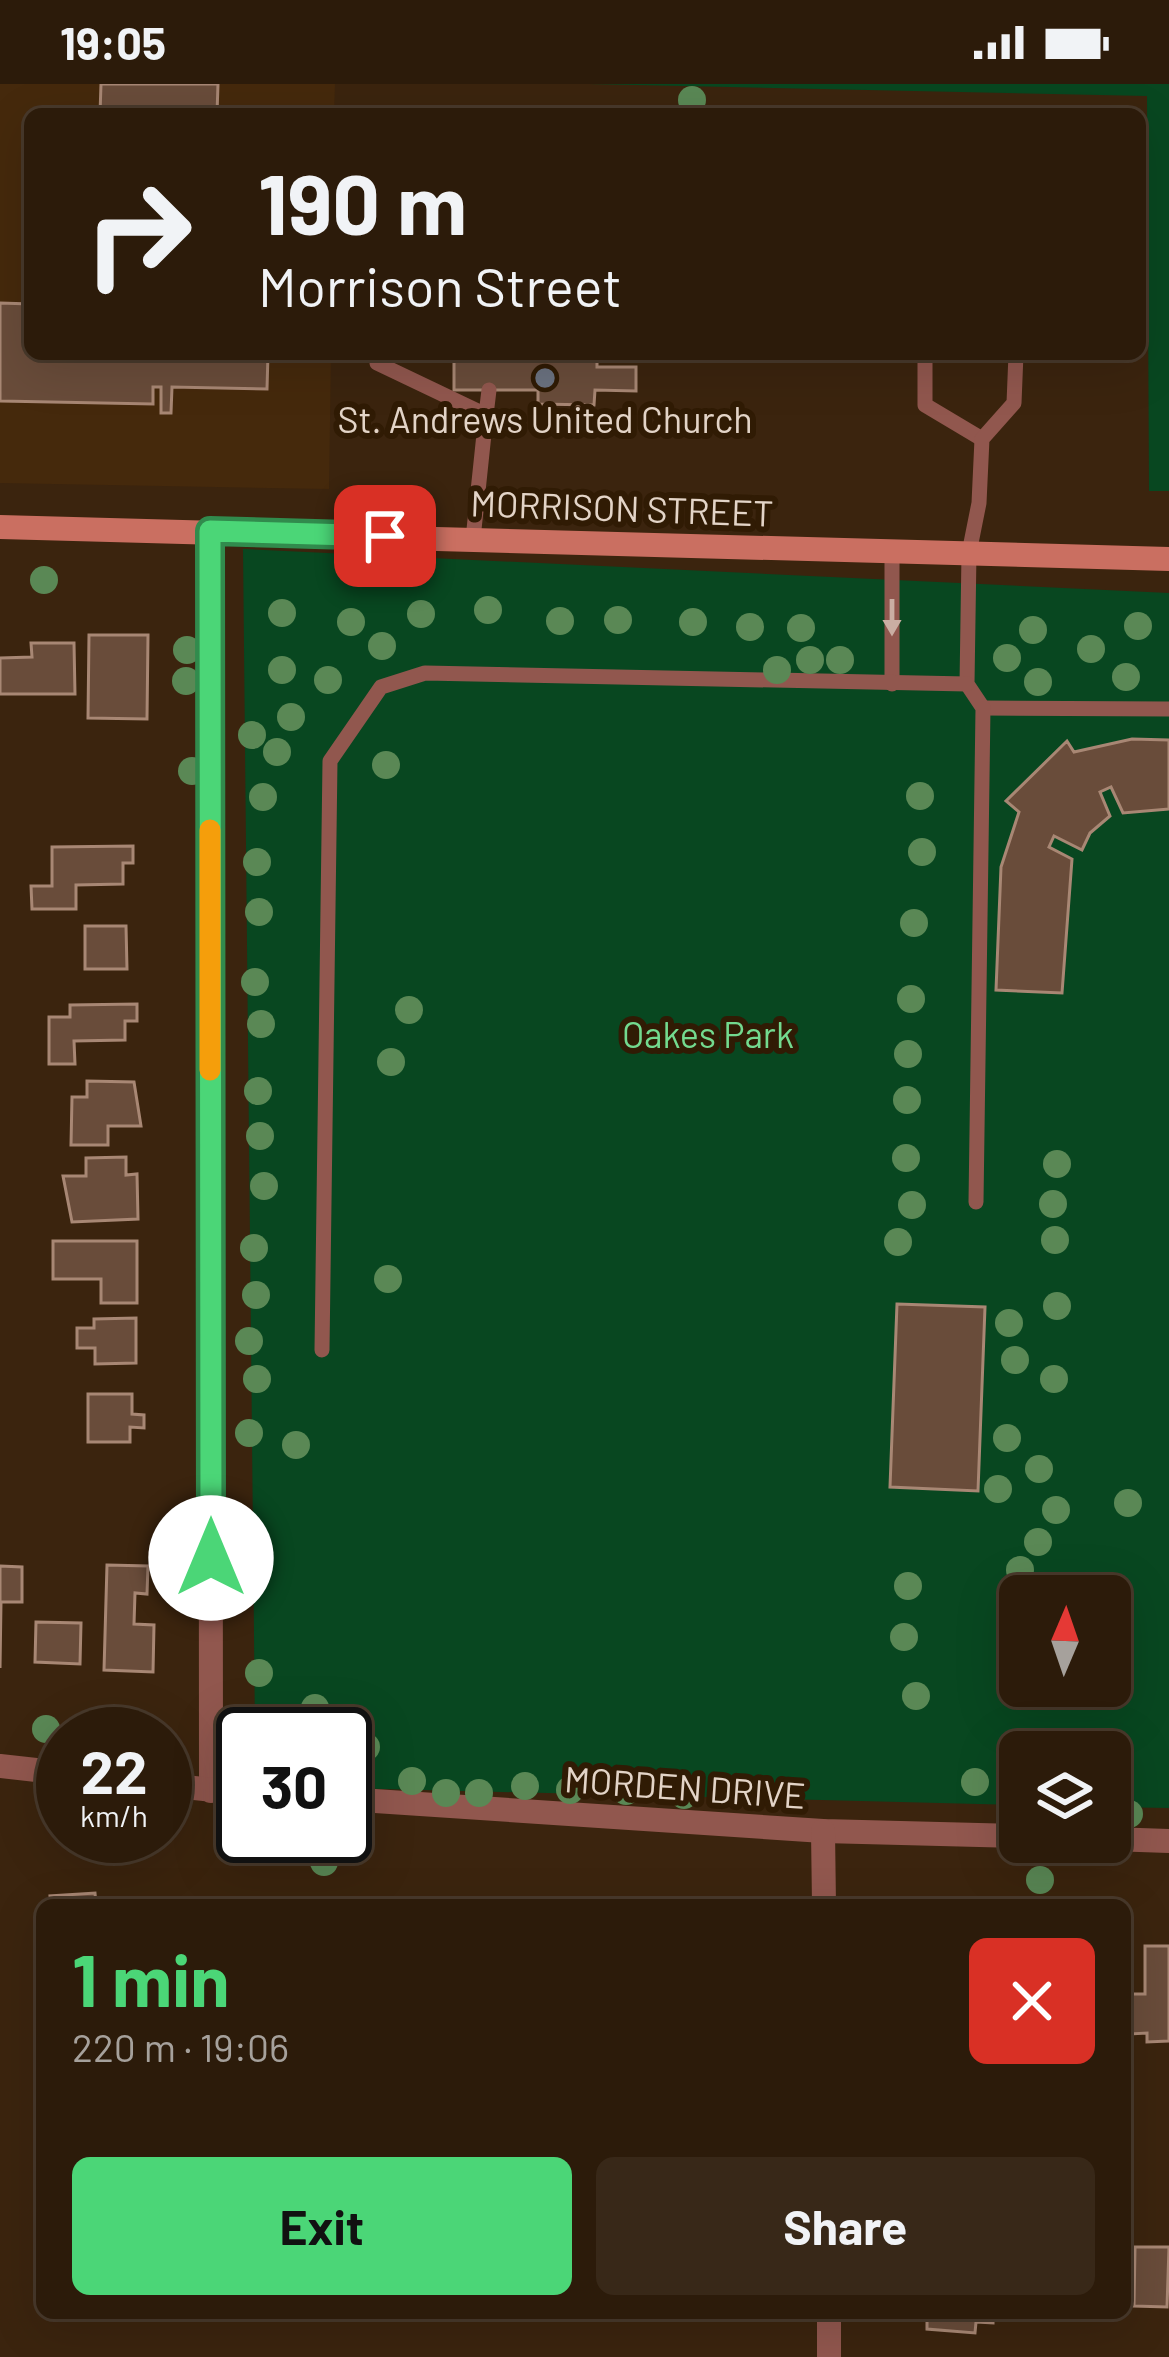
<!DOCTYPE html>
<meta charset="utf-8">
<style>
:root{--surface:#2c1b0a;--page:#382818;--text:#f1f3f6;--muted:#a6a19c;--line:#48392b;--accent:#4bd677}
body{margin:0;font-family:Barlow,sans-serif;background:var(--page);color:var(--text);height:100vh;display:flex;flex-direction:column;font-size:45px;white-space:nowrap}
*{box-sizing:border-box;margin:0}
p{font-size:39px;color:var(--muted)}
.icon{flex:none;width:66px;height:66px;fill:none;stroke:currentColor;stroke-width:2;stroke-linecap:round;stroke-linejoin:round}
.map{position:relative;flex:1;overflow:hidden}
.details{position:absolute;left:36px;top:1815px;width:1095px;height:420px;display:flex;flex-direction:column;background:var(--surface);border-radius:18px;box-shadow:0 12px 48px #0002,0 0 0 3px var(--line)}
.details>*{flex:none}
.banner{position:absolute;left:24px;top:24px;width:1122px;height:252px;border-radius:18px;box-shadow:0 12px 48px #0002,0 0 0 3px var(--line);background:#2c1b0a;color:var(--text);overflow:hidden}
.needle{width:78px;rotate:2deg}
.controls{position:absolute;left:999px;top:1491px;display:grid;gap:24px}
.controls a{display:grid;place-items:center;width:132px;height:132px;border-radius:18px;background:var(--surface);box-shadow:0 12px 48px #0002,0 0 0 3px var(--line);font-size:60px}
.speed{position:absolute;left:36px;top:1623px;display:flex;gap:24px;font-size:60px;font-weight:700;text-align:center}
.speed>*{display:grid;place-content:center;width:156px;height:156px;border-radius:50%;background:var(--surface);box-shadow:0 12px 48px #0002,0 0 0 3px var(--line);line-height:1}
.speed small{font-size:30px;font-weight:400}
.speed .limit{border:6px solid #111;border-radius:18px;background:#fff;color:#111}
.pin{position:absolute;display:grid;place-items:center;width:102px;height:102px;color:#fff;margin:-51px;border-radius:24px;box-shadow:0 6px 18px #0006}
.me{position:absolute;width:132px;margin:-66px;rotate:0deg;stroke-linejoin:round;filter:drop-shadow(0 0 9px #0008)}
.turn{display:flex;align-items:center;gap:42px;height:252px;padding:0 36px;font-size:54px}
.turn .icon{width:156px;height:156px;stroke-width:2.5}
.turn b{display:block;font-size:84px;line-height:102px}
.round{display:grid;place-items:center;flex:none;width:126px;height:126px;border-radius:18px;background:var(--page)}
.overview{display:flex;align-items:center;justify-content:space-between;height:204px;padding:0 36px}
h1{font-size:72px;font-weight:700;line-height:90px;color:var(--accent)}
.primary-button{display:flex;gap:24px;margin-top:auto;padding:24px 36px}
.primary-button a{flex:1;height:138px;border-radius:18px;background:var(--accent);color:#111;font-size:48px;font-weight:700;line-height:138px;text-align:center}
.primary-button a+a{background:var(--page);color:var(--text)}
.status{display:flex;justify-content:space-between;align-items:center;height:84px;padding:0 60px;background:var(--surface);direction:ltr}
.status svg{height:33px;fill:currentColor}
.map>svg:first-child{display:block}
</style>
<div class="status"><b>19:05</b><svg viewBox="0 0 49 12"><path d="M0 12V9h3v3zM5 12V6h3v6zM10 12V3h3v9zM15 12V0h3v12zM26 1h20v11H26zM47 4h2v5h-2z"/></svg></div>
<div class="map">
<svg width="1169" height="2273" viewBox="0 0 1169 2273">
<rect width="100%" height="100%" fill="#3b240e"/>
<path fill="#45290c" d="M0 0H335L334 30H30V270H331L329 405 0 399Z"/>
<g fill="#084720" fill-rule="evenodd">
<path d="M589 0H1169V407H1149L1147 12Z"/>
<path d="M243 465 1169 509V1724L1110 1723V1668H1020V1721L345 1704V1650H255ZM1020 1512H1110V1602H1020Z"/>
</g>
<g fill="#694c3a" stroke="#a88774" stroke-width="3">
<path d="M101 0H218L217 30H100Z"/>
<path d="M0 219 30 220V270H268L267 305 172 303 171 329H161V303H153V320L0 317Z"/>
<path d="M454 270H597V283H636V307L595 306 594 321 538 320V306H454Z"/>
<path d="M89 551H148L147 635 88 634Z"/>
<path d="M31 559H74L75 610H0V574L32 573Z"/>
<path d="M1132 655 1169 656V725L1123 729 1111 703 1100 708 1110 732 1090 749 1082 766 1054 752 1049 763 1072 775 1062 909 996 906 1001 783 1019 728 1006 717 1067 657 1074 668Z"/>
<path d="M133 762V779H123V800L76 801V825H32L31 802H52V763Z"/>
<path d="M85 842H126L127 885H85Z"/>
<path d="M137 920V937H125V956L74 957 75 980H49V933H70V921Z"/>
<path d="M87 997 134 998 141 1042H108V1061H71L72 1013H87Z"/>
<path d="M126 1073V1091L137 1090 138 1135 72 1138 63 1092H86V1074Z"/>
<path d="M53 1157H137V1219H101V1195H53Z"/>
<path d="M897 1220 985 1223 978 1407 890 1403Z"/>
<path d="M136 1234V1279L95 1280V1264H77V1244H94V1235Z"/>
<path d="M88 1310H132V1330L144 1331V1344L130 1343V1358H88Z"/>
<path d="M107 1481 148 1482 147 1510 135 1509 134 1540 154 1541 153 1588 104 1586Z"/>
<path d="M0 1482 22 1483V1518H1L0 1584Z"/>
<path d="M36 1538 81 1539 80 1580 35 1578Z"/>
<path d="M95 1809 96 1821H51L50 1812Z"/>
<path d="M156 1816H189V1821H157Z"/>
<rect x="672" y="1816" width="56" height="5"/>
<path d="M1145 1862H1169V1957L1147 1958V1949L1130 1950V1910H1145Z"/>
<path d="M1135 2163H1169L1167 2223 1134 2222Z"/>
<rect x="695" y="2229" width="46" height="5"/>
<path d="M993 2229V2239L976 2238 975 2249 927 2245V2232L919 2231Z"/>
</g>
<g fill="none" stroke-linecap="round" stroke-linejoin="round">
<g stroke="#91574e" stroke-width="15">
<path d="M377 270V279L486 331 489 306"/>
<path d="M925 270V321L982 355"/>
<path d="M473 455 486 331"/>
<path d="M892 600V467"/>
<path d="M983 624 1169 625"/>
<path d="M976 1118 983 624 967 600 969 469 979 419 982 355 1014 319 1016 270"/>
<path d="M322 1266 330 677 381 603 425 589 967 600"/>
</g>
<g stroke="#91574e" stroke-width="24">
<path d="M210 447 211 1707"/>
<path d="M0 1682 63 1689"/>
<path d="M165 1701 243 1709"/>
<path d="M345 1715 823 1747 1020 1752"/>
<path d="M823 1747 824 1821"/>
<path d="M1110 1755 1169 1757"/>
<path d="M829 2229V2273"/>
</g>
<path stroke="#ca6f61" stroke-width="24" d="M0 443 1169 475"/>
</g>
<g fill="#5a8855">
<circle cx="692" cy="16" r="14"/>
<circle cx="44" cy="496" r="14"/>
<circle cx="488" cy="526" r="14"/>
<circle cx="282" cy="529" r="14"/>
<circle cx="421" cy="530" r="14"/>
<circle cx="618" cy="536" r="14"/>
<circle cx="560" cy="537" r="14"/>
<circle cx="351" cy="538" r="14"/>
<circle cx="693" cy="538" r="14"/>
<circle cx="1138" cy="542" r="14"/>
<circle cx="750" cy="543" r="14"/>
<circle cx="801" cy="544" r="14"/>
<circle cx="1033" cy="546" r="14"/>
<circle cx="382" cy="562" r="14"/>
<circle cx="1091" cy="565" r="14"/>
<circle cx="187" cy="566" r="14"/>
<circle cx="1007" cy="574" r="14"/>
<circle cx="810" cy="576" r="14"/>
<circle cx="840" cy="576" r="14"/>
<circle cx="282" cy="586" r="14"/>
<circle cx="777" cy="586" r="14"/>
<circle cx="1126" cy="593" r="14"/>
<circle cx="328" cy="596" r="14"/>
<circle cx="186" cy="597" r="14"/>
<circle cx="1038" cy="598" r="14"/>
<circle cx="291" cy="633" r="14"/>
<circle cx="252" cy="651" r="14"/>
<circle cx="277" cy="668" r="14"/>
<circle cx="386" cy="681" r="14"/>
<circle cx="192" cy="687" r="14"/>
<circle cx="920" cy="712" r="14"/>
<circle cx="263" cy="713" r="14"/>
<circle cx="922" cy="768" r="14"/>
<circle cx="257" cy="778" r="14"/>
<circle cx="259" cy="828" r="14"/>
<circle cx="914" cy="839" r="14"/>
<circle cx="255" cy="898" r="14"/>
<circle cx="911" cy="915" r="14"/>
<circle cx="409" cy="926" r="14"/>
<circle cx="261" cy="940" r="14"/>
<circle cx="908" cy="970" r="14"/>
<circle cx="391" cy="978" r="14"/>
<circle cx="258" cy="1007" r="14"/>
<circle cx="907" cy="1016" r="14"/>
<circle cx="260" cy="1052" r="14"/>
<circle cx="906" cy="1074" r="14"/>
<circle cx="1057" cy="1080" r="14"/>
<circle cx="264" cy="1102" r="14"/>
<circle cx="1053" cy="1120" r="14"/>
<circle cx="912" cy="1121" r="14"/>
<circle cx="1055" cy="1156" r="14"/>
<circle cx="898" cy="1158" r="14"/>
<circle cx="254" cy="1164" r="14"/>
<circle cx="388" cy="1195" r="14"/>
<circle cx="256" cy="1211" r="14"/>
<circle cx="1057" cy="1222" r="14"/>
<circle cx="1009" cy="1239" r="14"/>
<circle cx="249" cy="1257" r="14"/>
<circle cx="1015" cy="1276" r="14"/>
<circle cx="257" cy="1295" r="14"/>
<circle cx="1054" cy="1295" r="14"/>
<circle cx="249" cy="1349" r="14"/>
<circle cx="1007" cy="1354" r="14"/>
<circle cx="296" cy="1361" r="14"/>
<circle cx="1039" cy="1385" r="14"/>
<circle cx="998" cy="1405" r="14"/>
<circle cx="1128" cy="1419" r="14"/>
<circle cx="1056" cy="1426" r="14"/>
<circle cx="252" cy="1452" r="14"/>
<circle cx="1038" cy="1458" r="14"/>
<circle cx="251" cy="1486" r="14"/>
<circle cx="1020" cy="1486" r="14"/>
<circle cx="908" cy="1502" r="14"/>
<circle cx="904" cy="1553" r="14"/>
<circle cx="259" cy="1589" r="14"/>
<circle cx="916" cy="1612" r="14"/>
<circle cx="315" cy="1624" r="14"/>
<circle cx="46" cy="1645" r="14"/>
<circle cx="366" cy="1663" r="14"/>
<circle cx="412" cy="1697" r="14"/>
<circle cx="975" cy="1698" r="14"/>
<circle cx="525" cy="1702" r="14"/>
<circle cx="570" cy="1706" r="14"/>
<circle cx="626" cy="1707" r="14"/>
<circle cx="446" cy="1709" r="14"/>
<circle cx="479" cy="1709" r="14"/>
<circle cx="684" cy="1711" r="14"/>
<circle cx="1129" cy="1730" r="14"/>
<circle cx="324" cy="1778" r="14"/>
<circle cx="1040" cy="1796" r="14"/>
</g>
<defs><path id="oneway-solid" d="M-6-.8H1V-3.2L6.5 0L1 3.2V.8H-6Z" transform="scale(3)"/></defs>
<use fill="#caaea3" href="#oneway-solid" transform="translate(892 533) rotate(90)"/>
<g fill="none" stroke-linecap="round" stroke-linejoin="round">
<defs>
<path id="route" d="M211 1474 210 447 385 452"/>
</defs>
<use href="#route" stroke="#318b4d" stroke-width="30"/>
<use href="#route" stroke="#4bd677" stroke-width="21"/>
<path stroke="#f59e0b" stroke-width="21" d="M210 746V986"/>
</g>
<circle fill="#6b7280" stroke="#301b04" stroke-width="4.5" cx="545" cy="294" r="12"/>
<g text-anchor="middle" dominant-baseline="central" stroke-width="12" stroke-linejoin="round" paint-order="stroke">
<g font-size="36" fill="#e3d4c7" stroke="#301b04">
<text x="545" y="334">St. Andrews United Church</text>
</g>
<g font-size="36" fill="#e3d4c7" stroke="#301b04">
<text transform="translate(622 423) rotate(2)">MORRISON STREET</text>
<text transform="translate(685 1702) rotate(4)">MORDEN DRIVE</text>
</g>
<g font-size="36" fill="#73da8f" stroke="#301b04">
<text x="708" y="949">Oakes Park</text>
</g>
</g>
</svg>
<div class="controls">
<a><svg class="needle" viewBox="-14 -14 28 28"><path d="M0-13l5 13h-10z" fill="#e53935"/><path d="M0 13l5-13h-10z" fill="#a6a19c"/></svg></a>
<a><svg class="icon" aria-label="layers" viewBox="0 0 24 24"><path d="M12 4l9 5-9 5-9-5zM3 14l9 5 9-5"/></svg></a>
</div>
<div class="speed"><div>22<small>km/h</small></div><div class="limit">30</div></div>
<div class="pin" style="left:385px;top:452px;background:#d93025"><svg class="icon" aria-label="arrive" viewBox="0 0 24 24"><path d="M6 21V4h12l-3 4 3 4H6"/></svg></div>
<svg class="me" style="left:211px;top:1474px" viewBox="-20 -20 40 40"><circle r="19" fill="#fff"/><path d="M0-13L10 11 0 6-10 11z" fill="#4bd677"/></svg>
<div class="banner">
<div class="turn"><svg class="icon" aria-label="right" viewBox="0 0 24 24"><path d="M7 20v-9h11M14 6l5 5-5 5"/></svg><div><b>190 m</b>Morrison Street</div></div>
</div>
<section class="details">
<div class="overview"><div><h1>1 min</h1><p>220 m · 19:06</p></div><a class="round" style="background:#d93025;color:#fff"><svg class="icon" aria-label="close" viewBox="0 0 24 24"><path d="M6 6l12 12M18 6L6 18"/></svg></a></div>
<div class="primary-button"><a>Exit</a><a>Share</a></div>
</section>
</div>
